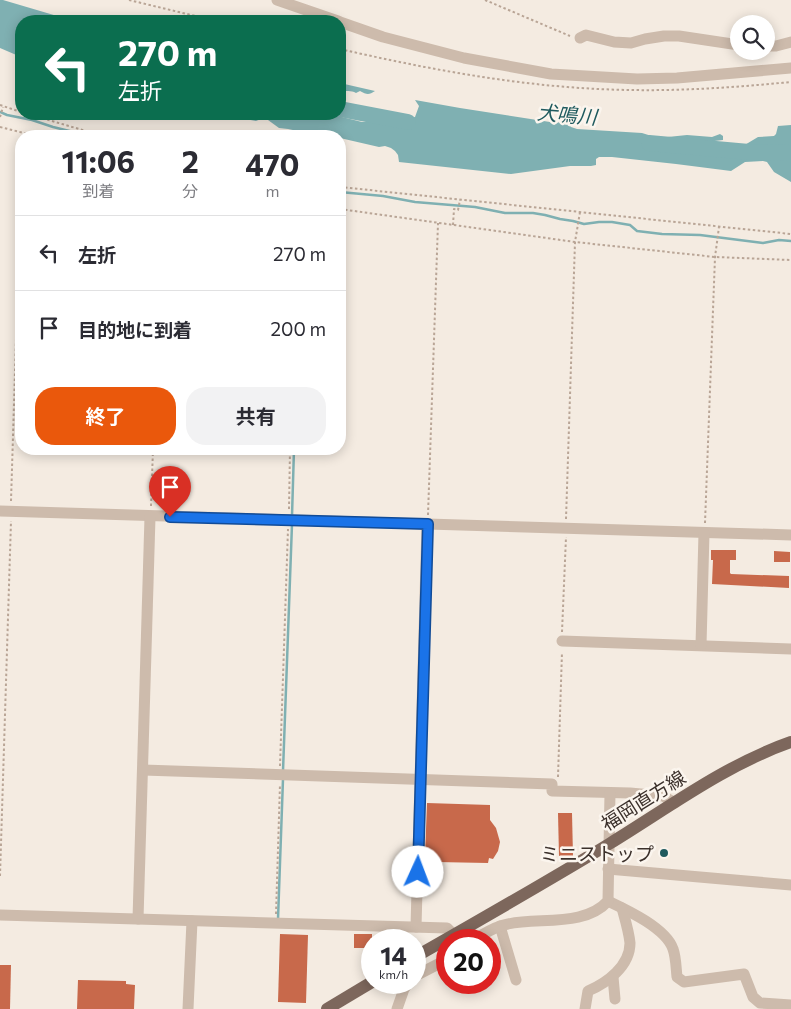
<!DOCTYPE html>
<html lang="ja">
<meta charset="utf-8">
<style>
:root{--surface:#fff;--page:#f2f2f3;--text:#2b2b33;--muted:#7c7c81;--line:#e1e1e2;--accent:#ea580c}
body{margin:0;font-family:Commissioner,"Noto Sans JP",sans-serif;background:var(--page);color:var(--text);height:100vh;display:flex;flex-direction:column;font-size:19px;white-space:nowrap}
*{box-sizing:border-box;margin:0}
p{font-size:16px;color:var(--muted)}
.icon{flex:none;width:28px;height:28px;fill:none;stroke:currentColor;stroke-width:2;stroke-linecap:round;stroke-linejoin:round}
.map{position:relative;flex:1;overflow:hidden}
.sheet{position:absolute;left:15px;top:130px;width:331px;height:325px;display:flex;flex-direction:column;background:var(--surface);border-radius:20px;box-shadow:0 2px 12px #0003}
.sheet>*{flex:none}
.guide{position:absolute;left:15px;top:15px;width:331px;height:105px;border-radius:20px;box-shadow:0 2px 12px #0003;background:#0b6e4f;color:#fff;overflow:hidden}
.buttons{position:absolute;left:730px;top:15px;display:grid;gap:10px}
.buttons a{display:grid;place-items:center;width:45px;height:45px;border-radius:50%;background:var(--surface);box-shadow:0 2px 12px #0003;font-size:25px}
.speed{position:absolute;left:361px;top:929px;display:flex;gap:10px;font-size:25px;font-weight:700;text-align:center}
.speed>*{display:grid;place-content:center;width:65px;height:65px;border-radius:50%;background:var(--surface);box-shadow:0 2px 12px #0003;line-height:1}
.speed small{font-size:12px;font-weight:400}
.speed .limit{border:8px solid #d22;background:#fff;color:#111}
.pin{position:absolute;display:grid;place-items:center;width:42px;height:42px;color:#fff;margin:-51px -21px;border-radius:50% 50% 50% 0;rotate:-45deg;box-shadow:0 0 5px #0007}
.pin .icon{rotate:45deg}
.me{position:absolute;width:55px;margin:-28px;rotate:2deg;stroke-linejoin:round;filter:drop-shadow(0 0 4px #0008)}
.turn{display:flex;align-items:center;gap:18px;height:105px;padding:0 20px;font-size:22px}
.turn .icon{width:65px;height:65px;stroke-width:2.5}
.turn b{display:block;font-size:35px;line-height:42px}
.eta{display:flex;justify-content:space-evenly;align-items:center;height:85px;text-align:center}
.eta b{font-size:30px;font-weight:700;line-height:35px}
.primary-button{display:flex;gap:10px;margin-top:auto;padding:10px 20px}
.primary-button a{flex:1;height:58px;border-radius:20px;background:var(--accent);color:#fff;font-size:20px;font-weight:700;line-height:58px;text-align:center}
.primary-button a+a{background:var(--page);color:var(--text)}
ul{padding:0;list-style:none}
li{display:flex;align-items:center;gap:15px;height:75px;padding:0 20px;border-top:1px solid var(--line)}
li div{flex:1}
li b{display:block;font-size:19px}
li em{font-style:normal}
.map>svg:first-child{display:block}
</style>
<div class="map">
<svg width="791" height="1009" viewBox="0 0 791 1009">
<rect width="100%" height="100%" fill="#f4ebe1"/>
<g fill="#7fb0b2">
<path d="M0 0H3L74 21H21V57L0 48Z"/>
<path d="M340 83 375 91C369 95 367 95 360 91L356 93C351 90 346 92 340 90Z"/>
<path d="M415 100 460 108 550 122 570 123 571 127 577 129 642 133 658 138 687 135 712 137 720 134 723 136V140L697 143 672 142 669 146 718 154 743 146 758 137 774 136 776 134 778 126 791 125V182L774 172 767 162 763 161 745 162 731 171 676 164 612 157H599L596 159V165L591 166H570L511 174 399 162 398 155 395 151 391 148 385 146 379 147 340 138V136H317L312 134 288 129 279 128 268 120 261 119 256 121 234 117 227 114H330L362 122H371L398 115 411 118 415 117 419 106Z"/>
</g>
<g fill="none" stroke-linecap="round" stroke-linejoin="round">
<g stroke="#7fb0b2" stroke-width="2.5">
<path d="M0 112 7 115 32 120 53 127 90 136"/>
<path d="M340 192 383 196 415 202 475 207 505 213H533L545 215 560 219 573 221 584 224 599 222H612L630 225 637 231 662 234 700 235 763 243 779 240 791 241"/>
<path d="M292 516 294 449"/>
<path d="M283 771 292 524"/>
<path d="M278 919 283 779"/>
</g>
<g stroke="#7fb0b2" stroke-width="16">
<path d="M340 109 408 122"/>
<path d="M649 143 749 152 791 153"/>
</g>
</g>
<g fill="#c8694b">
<path d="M711 550H736V560H730V573L731 574 789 576V588L712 584 713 560H711Z"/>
<path d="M774 551 790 552V562H774Z"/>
<path d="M427 803 490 805V820L496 828 500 842 498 851 493 859 489 858 488 863 436 862V857L425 856Z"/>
<path d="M558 813H572L573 856H559Z"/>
<path d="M280 934 308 935 306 1003 278 1002Z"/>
<rect x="354" y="934" width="18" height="14"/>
<path d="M0 965H11L10 1009H0Z"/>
<path d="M78 980 126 981V984L135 985 134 1009H77Z"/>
</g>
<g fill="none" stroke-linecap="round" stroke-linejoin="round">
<g stroke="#b9a596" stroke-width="2" stroke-dasharray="2.5 2.5" stroke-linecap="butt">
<path d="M129 0 216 21"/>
<path d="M485 0 570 36"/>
<path d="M340 49C436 71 534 89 632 90 685 91 738 87 791 82"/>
<path d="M0 105 21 112"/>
<path d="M28 114 103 136"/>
<path d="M0 117 3 107"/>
<path d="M0 127 36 136"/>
<path d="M340 187 791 234"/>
<path d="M340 209 575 242 715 257 791 260"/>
<path d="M453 225 454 209 458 210 460 200"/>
<path d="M11 501 21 177"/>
<path d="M151 506 153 449"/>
<path d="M289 509 290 449"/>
<path d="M428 515 438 223"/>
<path d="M566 519 575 242 580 212"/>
<path d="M705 523 715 257 719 227"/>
<path d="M562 632 566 537"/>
<path d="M280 766 288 529"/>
<path d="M558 777 562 652"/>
<path d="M0 876 11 521"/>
<path d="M276 914 280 784"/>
</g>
<g stroke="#cdbbac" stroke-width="11">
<path d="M277 0 338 21"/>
<path d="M340 22 383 37 464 58 551 74 637 79 677 78 791 68"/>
<path d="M580 38 586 35 614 42 631 43 645 39 664 36H679L739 45"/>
<path d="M766 46H776L791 42"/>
<path d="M0 511 791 535"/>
<path d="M562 641 791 649"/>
<path d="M701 645 704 533"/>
<path d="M143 770 552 784V791L630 793 663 796 675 803"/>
<path d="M608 869 791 885"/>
<path d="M608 901C627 910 666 928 673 949 676 957 676 968 677 977L684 982 744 974 753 997 760 1003 791 1005"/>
<path d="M0 915 447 928 454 935"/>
<path d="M138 919 150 517"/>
<path d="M500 926 516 980"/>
<path d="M416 927 427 525"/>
<path d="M473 940C484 934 495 926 508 924 539 917 585 927 608 901L610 793"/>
<path d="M415 976 448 959"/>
<path d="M613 977 615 999"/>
<path d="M188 1009 192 921"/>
<path d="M397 1009 404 989 409 982"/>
<path d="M585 1009 588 991C607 983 630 966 630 943 629 932 625 919 622 908"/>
</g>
<g stroke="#7d675c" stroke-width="12">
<path d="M415 957C480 920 545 883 609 844 668 808 725 765 791 742"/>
<path d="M327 1009 372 982"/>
</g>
</g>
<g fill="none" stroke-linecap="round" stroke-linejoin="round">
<defs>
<path id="route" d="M170 517 428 524 418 872"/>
</defs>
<use href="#route" stroke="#114b97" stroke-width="12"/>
<use href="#route" stroke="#1a73e8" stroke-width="9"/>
</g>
<circle fill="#1f5a5e" stroke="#fbf5ee" stroke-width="2" cx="664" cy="853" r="5"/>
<g text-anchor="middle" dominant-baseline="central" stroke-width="5" stroke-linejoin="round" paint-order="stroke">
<g font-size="19" fill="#3b302b" stroke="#fbf5ee">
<text transform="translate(643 800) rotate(-32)">福岡直方線</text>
</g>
<g font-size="19" fill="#3b302b" stroke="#fbf5ee" text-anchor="end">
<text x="654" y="853">ミニストップ</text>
</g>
<g font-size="20" font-style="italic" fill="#1f5a5e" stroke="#fbf5ee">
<text transform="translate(567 114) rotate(5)">犬鳴川</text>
</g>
</g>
</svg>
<div class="buttons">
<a><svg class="icon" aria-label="search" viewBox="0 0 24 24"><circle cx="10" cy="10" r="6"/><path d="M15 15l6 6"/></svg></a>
</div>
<div class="speed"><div>14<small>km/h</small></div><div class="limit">20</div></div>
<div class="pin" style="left:170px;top:517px;background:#d93025"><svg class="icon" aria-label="arrive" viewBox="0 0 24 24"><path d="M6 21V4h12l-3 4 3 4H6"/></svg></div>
<svg class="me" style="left:418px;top:872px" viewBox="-20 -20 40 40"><circle r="19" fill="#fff"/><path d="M0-13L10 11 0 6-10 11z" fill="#1a73e8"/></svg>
<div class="guide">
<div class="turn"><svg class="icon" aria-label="left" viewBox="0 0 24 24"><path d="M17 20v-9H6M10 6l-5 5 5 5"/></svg><div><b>270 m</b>左折</div></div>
</div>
<section class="sheet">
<div class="eta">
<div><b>11:06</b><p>到着</p></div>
<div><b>2</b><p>分</p></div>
<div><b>470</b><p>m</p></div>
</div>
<ul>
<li><svg class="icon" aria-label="left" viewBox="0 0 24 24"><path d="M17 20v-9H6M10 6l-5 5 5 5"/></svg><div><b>左折</b></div><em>270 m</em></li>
<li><svg class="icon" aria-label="arrive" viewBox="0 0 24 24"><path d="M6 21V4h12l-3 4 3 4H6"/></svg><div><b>目的地に到着</b></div><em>200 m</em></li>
</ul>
<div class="primary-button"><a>終了</a><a>共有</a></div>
</section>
</div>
